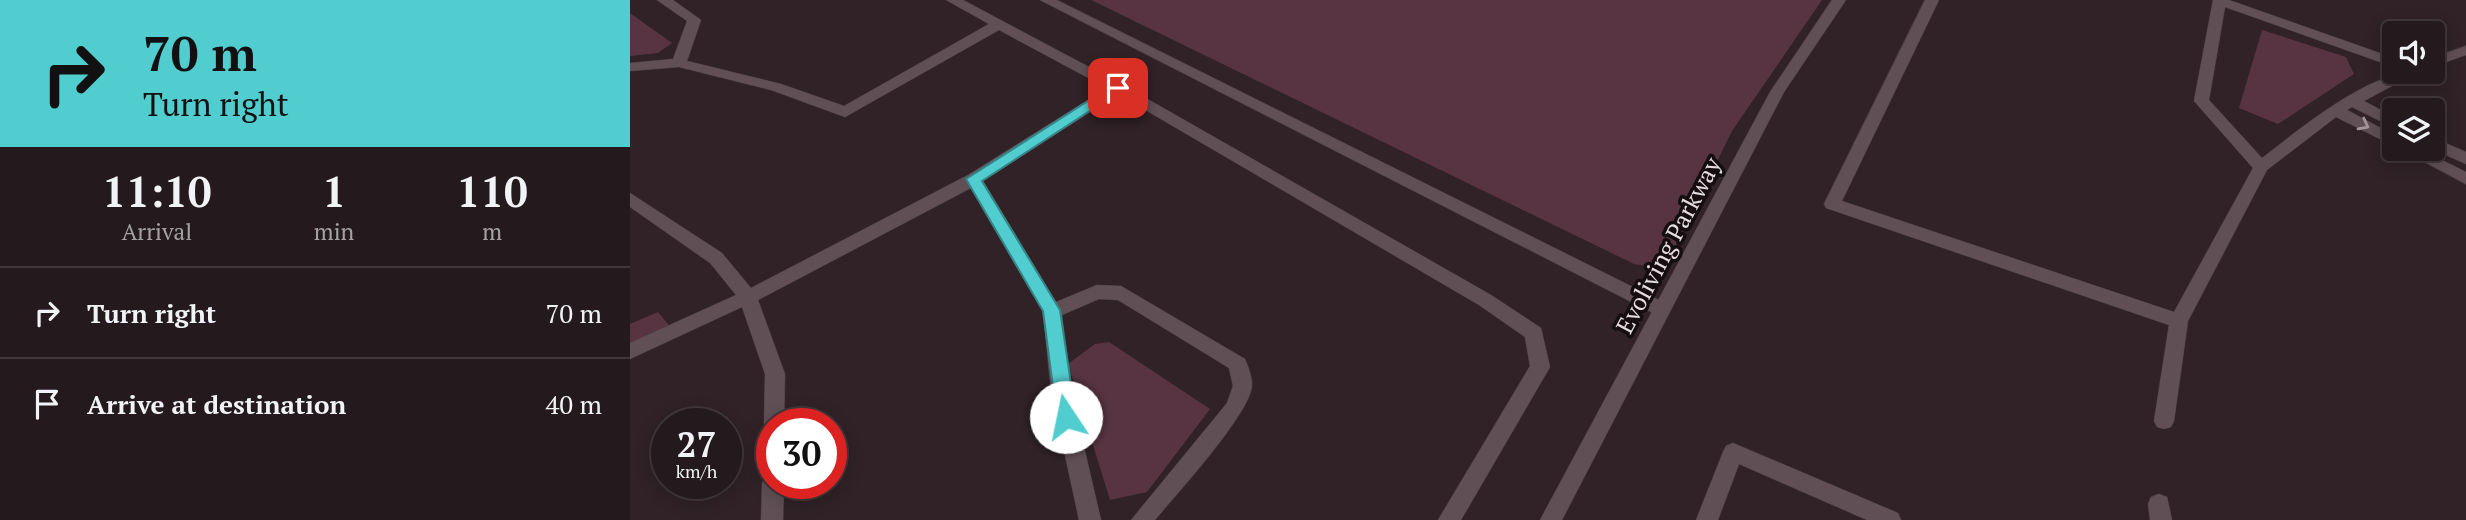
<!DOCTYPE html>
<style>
:root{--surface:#241a1d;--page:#30272a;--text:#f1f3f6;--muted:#a3a1a4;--line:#41383b}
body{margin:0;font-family:"PT Serif",serif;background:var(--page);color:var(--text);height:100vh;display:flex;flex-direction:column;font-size:26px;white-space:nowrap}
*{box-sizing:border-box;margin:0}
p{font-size:23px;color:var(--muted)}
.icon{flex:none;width:38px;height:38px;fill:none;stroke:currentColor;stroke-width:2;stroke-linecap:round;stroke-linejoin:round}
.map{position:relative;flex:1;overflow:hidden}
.panel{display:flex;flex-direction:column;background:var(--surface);width:630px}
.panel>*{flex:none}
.top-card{background:#52cdcf;color:#111;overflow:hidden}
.tools{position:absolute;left:1752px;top:21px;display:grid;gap:14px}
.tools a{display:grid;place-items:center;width:63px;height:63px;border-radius:7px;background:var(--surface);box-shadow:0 4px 18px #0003,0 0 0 2px var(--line);font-size:35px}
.speed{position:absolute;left:21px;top:408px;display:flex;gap:14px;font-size:35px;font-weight:700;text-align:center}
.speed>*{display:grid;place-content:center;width:91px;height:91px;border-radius:50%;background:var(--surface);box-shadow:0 4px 18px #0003,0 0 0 2px var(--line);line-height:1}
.speed small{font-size:18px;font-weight:400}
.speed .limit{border:10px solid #d22;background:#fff;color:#111}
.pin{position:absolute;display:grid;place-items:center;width:60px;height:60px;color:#fff;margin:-30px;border-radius:14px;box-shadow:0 4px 10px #0006}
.me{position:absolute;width:77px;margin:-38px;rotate:349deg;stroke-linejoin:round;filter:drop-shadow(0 0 5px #0008)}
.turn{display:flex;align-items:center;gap:24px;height:147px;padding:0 28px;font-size:32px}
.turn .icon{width:91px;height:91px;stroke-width:2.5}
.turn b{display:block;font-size:49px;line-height:60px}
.eta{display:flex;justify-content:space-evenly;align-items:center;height:119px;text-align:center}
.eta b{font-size:42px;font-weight:600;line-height:49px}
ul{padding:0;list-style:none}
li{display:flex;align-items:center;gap:21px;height:91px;padding:0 28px;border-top:2px solid var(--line)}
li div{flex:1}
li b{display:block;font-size:26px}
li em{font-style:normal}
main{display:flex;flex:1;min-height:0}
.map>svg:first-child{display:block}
</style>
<main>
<section class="panel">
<div class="top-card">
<div class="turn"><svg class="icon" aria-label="right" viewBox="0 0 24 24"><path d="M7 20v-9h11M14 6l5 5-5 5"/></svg><div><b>70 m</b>Turn right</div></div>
</div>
<div class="eta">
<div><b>11:10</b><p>Arrival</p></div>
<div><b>1</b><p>min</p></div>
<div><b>110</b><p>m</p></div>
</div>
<ul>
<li><svg class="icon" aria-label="right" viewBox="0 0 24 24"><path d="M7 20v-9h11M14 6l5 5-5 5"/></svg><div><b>Turn right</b></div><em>70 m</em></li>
<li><svg class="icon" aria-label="arrive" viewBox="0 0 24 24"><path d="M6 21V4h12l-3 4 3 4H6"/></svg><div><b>Arrive at destination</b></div><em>40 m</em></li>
</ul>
</section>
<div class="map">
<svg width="1836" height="520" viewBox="0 0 1836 520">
<rect width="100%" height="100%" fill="#302227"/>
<g fill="#583442">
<path d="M461 0H1192L1102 131 1034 269 1004 264Z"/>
<path d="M0 13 42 43 28 53 0 56Z"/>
<path d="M1632 30 1716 57 1724 74 1648 124 1609 108Z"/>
<path d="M28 312 46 334 0 356V324Z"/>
<path d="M479 342 580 409 517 492 480 500 438 364 465 344Z"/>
</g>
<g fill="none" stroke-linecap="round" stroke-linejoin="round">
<defs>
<g id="street">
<path d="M27 0H43L71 20 57 61 151 84 214 106 359 24 316 0H333L493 85 861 295 911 328 920 367 831 520H808L900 366 895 337 849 305 488 94 353 181 426 302 467 285 491 286 615 359C618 366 622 376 622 384 623 411 545 496 525 520H501L597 403 603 386 599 368 488 300 469 299 432 315 441 391 471 520H449L421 391 413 311 341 188 128 300 155 374 154 424H142V432L137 430 134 424 135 374 112 307 0 359V343L106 295 80 263 0 207V193L92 253 121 288 338 175 477 88 369 30 215 117 141 90 49 67 0 71V63L43 59 57 21Z"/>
<path d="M410 0H427L1037 304 1040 309 1037 314H1025Z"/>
<path d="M1295 0H1309L1212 201 1544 312 1623 168 1564 101 1583 0H1599L1764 58V67L1595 7 1579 100 1632 158C1670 129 1740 70 1788 72L1734 101 1764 117V128L1722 107 1717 110 1764 135V146L1706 117 1637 170 1558 321 1544 421 1541 427 1534 429 1527 427 1524 421 1539 325 1196 208 1194 204Z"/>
<path d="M1836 46V55L1802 67V58Z"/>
<path d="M1802 137 1836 152V164L1802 149Z"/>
<path d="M1770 149H1790L1836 172V184Z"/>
<path d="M1103 443 1268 513 1271 520H1237L1109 464 1088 520H1066L1093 452 1096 446Z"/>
<path d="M142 474V483H154L153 520H131L132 483 136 476Z"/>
<path d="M1529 494 1537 497 1542 520H1520L1518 504 1521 497Z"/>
</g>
<path id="secondary" d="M1202 0H1216L1154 92 932 520H910L1140 92Z"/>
</defs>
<use href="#street" stroke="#493d42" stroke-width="1"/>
<use href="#secondary" stroke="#493d42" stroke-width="1"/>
<use href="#street" fill="#605056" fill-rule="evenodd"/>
<use href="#secondary" fill="#605056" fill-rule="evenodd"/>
</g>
<defs><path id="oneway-chevron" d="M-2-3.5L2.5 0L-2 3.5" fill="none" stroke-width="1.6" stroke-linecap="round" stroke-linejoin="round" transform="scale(1.75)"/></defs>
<use stroke="#a2969a" href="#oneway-chevron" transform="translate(1734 125) rotate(28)"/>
<path fill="#52cdcf" stroke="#358587" stroke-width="2" d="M483 85 495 88 352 181 430 310 446 417 436 424 427 417 413 311 336 179Z"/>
<g text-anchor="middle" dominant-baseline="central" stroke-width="7" stroke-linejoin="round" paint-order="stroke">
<g font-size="24" fill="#e5dcdf" stroke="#140e10">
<text transform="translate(1038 245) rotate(-62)">Evoliving Parkway</text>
</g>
</g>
</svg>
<div class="tools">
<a><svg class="icon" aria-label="sound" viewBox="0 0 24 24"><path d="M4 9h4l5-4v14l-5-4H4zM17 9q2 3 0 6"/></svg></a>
<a><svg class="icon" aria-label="layers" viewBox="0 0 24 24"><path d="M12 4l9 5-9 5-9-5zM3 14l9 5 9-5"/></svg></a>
</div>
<div class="speed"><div>27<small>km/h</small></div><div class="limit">30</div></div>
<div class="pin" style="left:488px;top:88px;background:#d93025"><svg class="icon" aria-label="arrive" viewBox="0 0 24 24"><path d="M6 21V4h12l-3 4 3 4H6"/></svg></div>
<svg class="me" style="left:436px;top:417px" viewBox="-20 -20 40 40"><circle r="19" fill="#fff"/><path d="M0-13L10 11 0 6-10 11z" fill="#52cdcf"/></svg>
</div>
</main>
